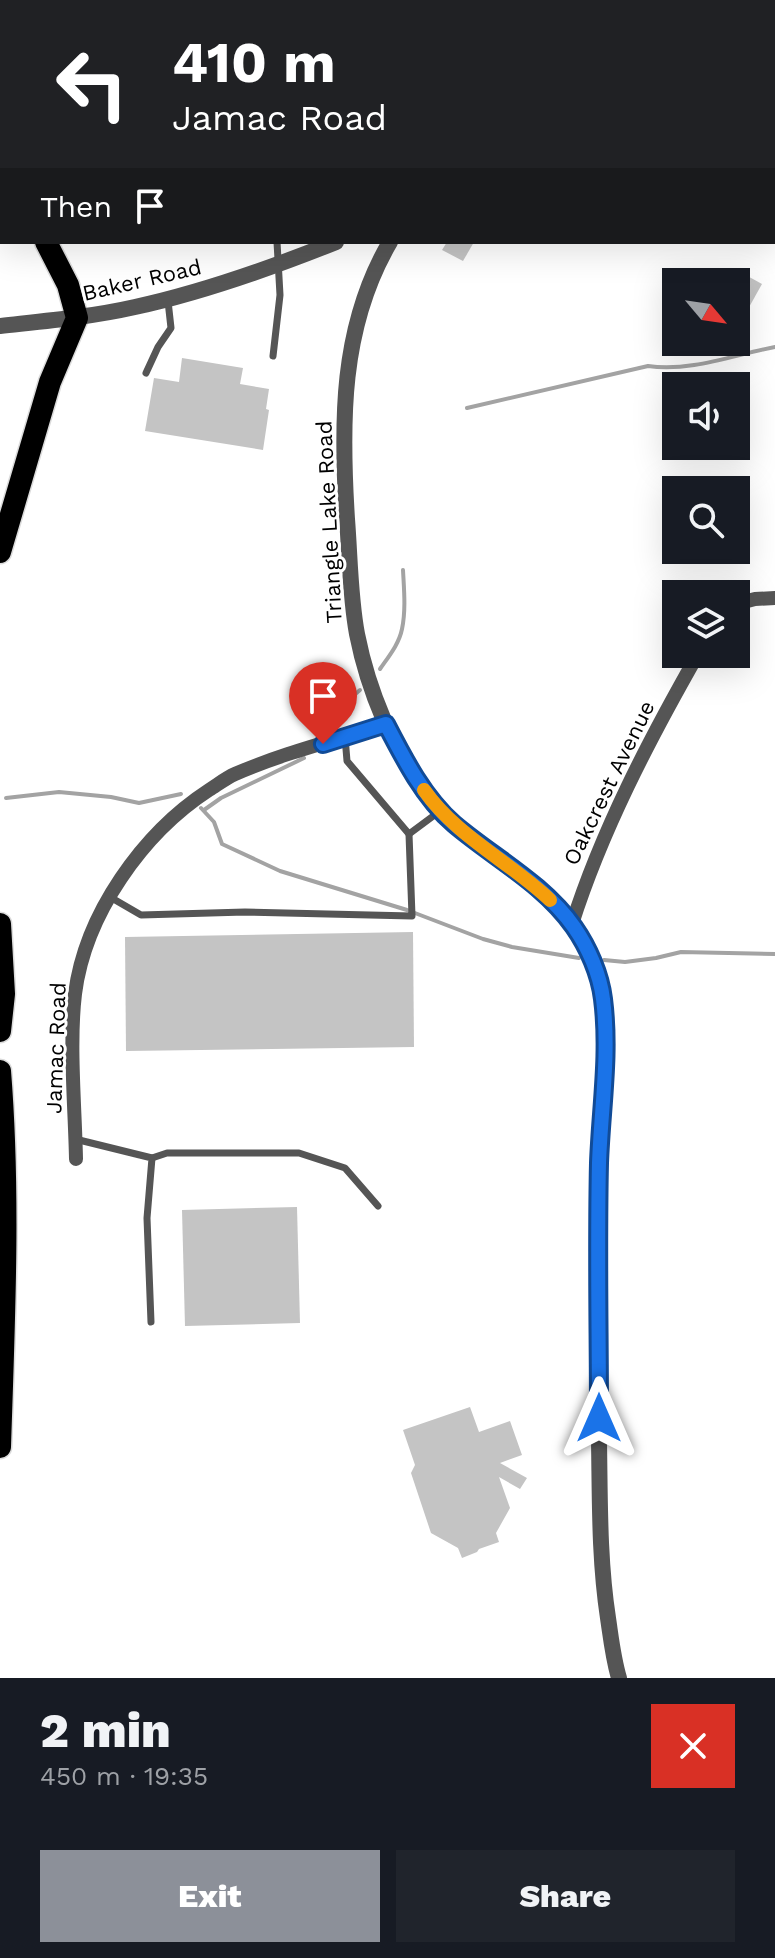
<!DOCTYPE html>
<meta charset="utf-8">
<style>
:root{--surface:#171b24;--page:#20242c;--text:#f1f3f6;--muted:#9ea1a6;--accent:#8c9099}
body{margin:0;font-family:"Work Sans",sans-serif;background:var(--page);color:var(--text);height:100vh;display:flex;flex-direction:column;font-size:30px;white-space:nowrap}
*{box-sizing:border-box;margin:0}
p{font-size:26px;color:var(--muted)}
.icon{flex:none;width:44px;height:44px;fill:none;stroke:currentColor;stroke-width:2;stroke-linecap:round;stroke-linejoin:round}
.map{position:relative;height:1678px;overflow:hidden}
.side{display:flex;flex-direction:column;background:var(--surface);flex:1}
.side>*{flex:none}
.top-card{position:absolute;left:0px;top:0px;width:776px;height:244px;box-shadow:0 8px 32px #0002;background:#202124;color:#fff;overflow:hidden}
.needle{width:52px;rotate:119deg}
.buttons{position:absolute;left:662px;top:268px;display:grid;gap:16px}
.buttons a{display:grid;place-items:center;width:88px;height:88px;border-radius:0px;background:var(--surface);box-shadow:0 8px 32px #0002;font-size:40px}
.pin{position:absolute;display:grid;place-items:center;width:68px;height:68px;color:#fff;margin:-82px -34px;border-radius:50% 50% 50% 0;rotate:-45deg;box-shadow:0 0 8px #0007}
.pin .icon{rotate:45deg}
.me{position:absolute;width:88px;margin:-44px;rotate:0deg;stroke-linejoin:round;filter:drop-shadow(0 0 6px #0008)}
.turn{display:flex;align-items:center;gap:28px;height:168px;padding:0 40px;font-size:36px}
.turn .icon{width:104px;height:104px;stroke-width:2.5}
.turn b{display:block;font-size:56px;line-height:68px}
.then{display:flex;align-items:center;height:76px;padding:0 40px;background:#0003;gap:16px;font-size:30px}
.round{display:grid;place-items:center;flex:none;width:84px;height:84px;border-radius:0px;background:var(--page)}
.overview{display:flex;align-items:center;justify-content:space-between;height:136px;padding:0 40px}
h1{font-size:48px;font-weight:800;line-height:60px}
.primary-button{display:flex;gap:16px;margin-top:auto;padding:16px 40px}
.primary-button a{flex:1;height:92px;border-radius:0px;background:var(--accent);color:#fff;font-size:32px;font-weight:800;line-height:92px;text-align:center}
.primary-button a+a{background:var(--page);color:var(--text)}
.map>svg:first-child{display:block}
</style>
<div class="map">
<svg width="775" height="1678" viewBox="0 0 775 1678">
<rect width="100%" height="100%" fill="#fff"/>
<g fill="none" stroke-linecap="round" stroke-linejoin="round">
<g stroke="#a3a3a3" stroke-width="4">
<path d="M467 408 648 366C691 372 733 355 775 347"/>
<path d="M380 669C389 656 399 644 402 629 406 610 404 589 403 570"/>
<path d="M314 729 360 690"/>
<path d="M6 798 59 792 111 797 139 803 181 794"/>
<path d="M201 808 214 822 222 844 280 871 407 910 483 939 512 947 579 958"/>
<path d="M204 810 221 798 304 758"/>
<path d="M604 960 625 962 656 958 681 952 775 954"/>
</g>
</g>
<g fill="#c4c4c4">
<path d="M447 242H474L463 261 442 250Z"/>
<path d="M742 273 762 284 748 309 736 302V284Z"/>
<path d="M182 358 243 368 240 384 269 389 266 409 269 410 263 450 145 431 154 378 179 382Z"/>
<path d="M413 932 414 1047 126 1051 125 937Z"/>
<path d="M297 1207 300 1323 185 1326 182 1210Z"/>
<path d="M470 1407 479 1432 510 1421 522 1455 500 1463 527 1478 520 1489 499 1477 510 1508 496 1533 499 1542 479 1549 477 1552 462 1558 458 1548 431 1533 411 1473 415 1465 403 1430Z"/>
</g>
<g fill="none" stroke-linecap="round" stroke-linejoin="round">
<defs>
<g id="trunk">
<path d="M0 167 2 170"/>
<path d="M0 552 50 382 77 318 68 285 46 242"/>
<path d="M0 924 4 994 0 1031"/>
<path d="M0 1071C10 1196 4 1321 0 1447"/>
</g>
</defs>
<use href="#trunk" stroke="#dbdbdb" stroke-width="25"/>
<g stroke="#555" stroke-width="7">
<path d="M273 356 280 295 277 242"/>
<path d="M146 373 158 347 171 328 168 301"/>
<path d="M345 737 347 761 409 834 440 811"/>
<path d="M110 897 141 915 245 912 412 916 409 834"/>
<path d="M75 1139 152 1158 147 1218 151 1322"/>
<path d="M152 1158 167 1153H299L345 1168 378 1206"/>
</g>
<g stroke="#555" stroke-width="14">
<path d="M736 604 755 599 775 598"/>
<path d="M572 924C602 830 649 740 698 654"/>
<path d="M76 1159C75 1107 69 1044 75 994 85 914 143 833 209 790 217 785 226 778 235 774 283 753 336 740 386 724"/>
</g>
<g stroke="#555" stroke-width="16">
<path d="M614 2 615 0"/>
<path d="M390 242C340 327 341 424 347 519 350 557 350 597 357 634 368 690 393 751 428 796 488 871 579 886 602 994 604 1004 604 1014 604 1024 607 1071 600 1117 599 1163 597 1255 599 1348 599 1441 600 1500 599 1559 608 1618 611 1638 613 1658 619 1678"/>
<path d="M0 326C45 321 91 317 135 307 204 292 271 268 336 242"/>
</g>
<use href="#trunk" stroke="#000" stroke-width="22"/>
</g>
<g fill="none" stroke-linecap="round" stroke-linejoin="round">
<defs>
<path id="route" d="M323 744 386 724C404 759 424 798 454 824 494 858 543 883 574 927 588 947 600 974 603 999 610 1054 601 1108 599 1163 597 1248 599 1333 599 1418"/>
</defs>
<use href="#route" stroke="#114b97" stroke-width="20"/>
<use href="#route" stroke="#1a73e8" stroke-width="14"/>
<path stroke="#f59e0b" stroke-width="14" d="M424 790C456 836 510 862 550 900"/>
</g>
<g text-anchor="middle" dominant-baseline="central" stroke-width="6" stroke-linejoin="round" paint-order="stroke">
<g font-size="22" fill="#000" stroke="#fff">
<text transform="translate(142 280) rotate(-13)">Baker Road</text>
<text transform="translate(329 522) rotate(-93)">Triangle Lake Road</text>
<text transform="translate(609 783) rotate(-64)">Oakcrest Avenue</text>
<text transform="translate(56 1048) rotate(-88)">Jamac Road</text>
</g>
</g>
</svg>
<div class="buttons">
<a><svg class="needle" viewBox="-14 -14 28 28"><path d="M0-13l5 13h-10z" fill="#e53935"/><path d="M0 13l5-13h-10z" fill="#9ea1a6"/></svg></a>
<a><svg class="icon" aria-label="sound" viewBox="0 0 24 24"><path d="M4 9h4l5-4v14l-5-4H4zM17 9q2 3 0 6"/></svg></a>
<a><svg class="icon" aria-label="search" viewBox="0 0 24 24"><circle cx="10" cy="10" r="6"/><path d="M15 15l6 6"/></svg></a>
<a><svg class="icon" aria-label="layers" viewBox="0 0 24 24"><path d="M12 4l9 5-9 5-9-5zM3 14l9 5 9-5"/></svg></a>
</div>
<div class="pin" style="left:323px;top:744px;background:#d93025"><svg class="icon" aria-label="arrive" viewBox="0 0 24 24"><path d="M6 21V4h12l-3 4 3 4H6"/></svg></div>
<svg class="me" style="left:599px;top:1418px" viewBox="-20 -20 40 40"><path d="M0-17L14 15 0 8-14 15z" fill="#1a73e8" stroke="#fff" stroke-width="4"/></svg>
<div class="top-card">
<div class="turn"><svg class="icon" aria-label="left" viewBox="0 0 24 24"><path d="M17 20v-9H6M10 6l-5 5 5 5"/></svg><div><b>410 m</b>Jamac Road</div></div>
<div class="then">Then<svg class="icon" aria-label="arrive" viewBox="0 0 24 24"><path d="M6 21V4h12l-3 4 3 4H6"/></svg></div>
</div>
</div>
<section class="side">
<div class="overview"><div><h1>2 min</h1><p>450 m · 19:35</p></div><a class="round" style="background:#d93025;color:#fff"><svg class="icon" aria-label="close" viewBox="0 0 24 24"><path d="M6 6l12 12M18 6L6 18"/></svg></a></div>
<div class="primary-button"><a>Exit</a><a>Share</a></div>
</section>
